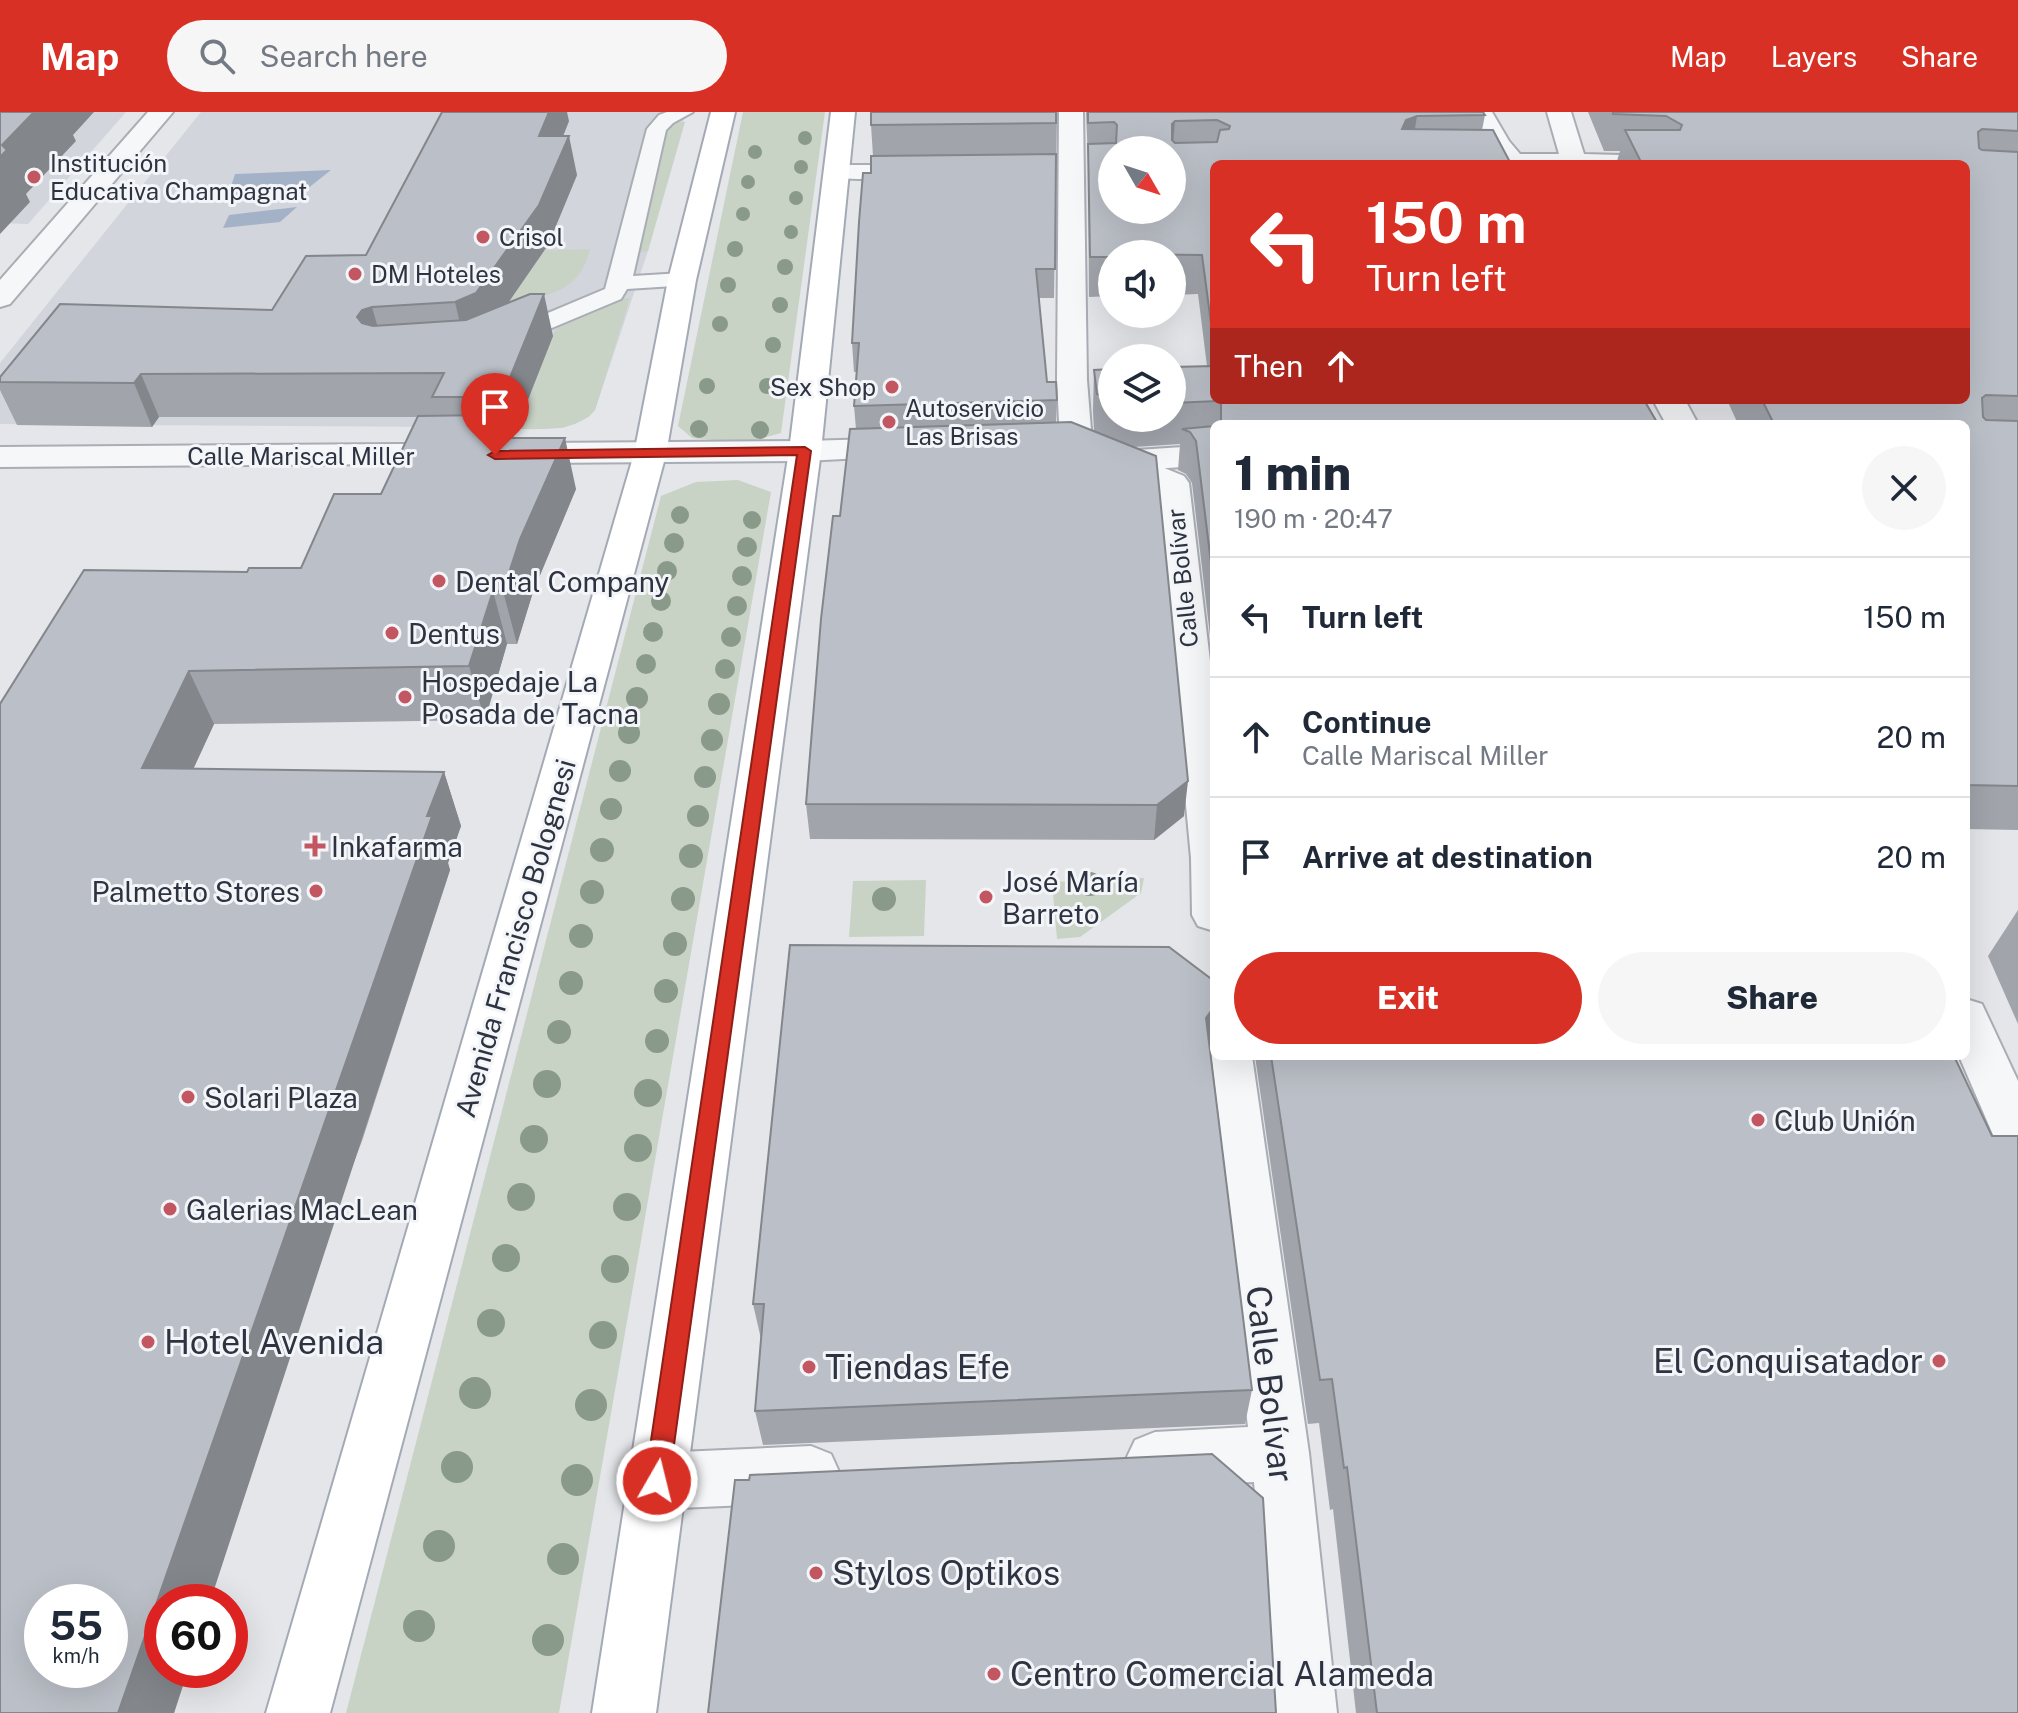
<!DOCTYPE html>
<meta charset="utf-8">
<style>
:root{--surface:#fff;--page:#f6f6f7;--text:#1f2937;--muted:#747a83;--line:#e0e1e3;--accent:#d93025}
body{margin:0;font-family:"Public Sans",sans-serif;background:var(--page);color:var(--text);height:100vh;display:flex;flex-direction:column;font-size:30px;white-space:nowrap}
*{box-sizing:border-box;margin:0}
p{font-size:26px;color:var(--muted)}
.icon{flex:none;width:44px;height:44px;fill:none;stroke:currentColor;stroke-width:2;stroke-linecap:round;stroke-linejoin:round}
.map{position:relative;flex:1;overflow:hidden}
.drawer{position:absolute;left:1210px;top:308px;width:760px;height:640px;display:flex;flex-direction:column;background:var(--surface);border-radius:12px;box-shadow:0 8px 32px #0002}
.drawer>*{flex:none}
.guide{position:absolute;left:1210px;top:48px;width:760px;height:244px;border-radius:12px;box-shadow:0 8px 32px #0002;background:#d93025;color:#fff;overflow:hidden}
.needle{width:52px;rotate:129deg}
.fabs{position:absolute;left:1098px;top:24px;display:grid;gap:16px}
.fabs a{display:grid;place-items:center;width:88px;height:88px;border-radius:50%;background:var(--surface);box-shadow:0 8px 32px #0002;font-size:40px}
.speed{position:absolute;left:24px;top:1472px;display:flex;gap:16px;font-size:40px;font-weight:700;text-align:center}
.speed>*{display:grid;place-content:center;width:104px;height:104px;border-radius:50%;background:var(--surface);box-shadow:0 8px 32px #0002;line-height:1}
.speed small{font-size:20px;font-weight:400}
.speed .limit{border:12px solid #d22;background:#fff;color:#111}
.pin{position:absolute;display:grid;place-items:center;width:68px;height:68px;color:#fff;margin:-82px -34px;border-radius:50% 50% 50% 0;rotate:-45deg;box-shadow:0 0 8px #0007}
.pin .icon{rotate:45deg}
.me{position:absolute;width:88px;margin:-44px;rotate:8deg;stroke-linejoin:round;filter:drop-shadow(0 0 6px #0008)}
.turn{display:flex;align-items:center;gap:28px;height:168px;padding:0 24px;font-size:36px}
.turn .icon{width:104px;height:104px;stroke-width:2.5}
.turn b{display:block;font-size:56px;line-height:68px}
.then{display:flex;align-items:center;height:76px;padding:0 24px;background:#0003;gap:16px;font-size:30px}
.round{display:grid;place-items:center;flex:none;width:84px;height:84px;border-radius:42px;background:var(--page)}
.overview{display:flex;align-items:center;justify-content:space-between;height:136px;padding:0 24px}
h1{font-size:48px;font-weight:800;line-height:60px}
.action{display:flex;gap:16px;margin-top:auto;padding:16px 24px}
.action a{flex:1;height:92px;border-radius:48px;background:var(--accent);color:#fff;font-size:32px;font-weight:800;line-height:92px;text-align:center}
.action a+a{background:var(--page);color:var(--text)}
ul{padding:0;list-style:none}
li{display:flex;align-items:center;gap:24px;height:120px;padding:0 24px;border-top:2px solid var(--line)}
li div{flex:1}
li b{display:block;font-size:30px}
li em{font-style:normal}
header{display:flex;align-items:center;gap:48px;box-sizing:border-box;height:112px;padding:0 40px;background:var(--accent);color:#fff}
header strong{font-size:38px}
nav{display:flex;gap:44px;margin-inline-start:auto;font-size:28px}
.search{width:560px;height:72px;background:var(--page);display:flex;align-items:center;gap:20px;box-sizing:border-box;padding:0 28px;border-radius:44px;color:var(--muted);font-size:30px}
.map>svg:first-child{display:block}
</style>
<header>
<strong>Map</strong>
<div class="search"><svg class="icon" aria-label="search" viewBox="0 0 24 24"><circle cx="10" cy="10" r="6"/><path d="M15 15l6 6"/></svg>Search here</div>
<nav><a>Map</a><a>Layers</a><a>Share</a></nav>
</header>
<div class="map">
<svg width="2018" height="1601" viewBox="0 0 2018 1601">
<rect width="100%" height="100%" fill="#e4e6ea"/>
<g fill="#d2d5dc">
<path d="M0 0H126L28 112 0 111Z"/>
<path d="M201 0H686L648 139 595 298 589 305 563 316 0 312V251Z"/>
</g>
<g fill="#c8d3c6">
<path d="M743 0H825L781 321 744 331 692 326 678 314Z"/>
<path d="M685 10 648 139 639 140 631 135 658 54 666 16 672 11Z"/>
<path d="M590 137C580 181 547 184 508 191L526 139Z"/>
<path d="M630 186 595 298C576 320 545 317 518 317 526 291 544 231 560 212 572 198 612 187 630 186Z"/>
<path d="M738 368 771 380 559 1601H346L661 384 696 370Z"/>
<path d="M1144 766 1141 781 1080 825 1057 827 1052 770Z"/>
<path d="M926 768 924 824 849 825 853 769Z"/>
</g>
<g fill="#a3b2c6">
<path d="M331 58 302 81 228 84 235 62Z"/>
<path d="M297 95 280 110 223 116 229 103Z"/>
</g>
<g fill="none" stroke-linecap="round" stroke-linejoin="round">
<defs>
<path id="service" d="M667 0H693L673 11 666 18 633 164 682 161 690 163 693 168 690 173 627 177 621 187 516 231H500L496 226 500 221 605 177 647 17 659 3Z"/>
<path id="pedestrian" d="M1214 333V353L1121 359 1109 356 1105 349 1109 342 1121 339Z"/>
<g id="minor">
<path d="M148 0H173L10 192 0 195V168Z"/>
<path d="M1059 0H1083L1087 268 1092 330 1087 337 1076 340 1065 337 1060 330 1057 268Z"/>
<path d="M1468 0H1492L1509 29 1520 42H1559L1547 0H1571L1584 42 1656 44 1665 47 1669 52H1398L1402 47 1411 44 1493 43Z"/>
<path d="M837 53H922L931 56 935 61 931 66 922 69 828 66 824 61 828 56Z"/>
<path d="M1653 288H1685L1698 312H1666Z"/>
<path d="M909 326 921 329 925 336 921 343 805 349 793 346 789 339 793 332 805 329Z"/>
<path d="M1103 331 1184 364 1189 371 1214 583V819L1198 814 1192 803 1191 746 1156 376 1091 348 1087 341 1091 334Z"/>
<path d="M1966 887 1982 892 2018 969V1045L2000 1039 1959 944H1966Z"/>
<path d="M1214 930V944H1252L1309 1341 1337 1601H1273L1254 1370 1155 1374 1135 1366 1126 1347 1135 1328 1155 1320 1248 1315 1204 944Z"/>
<path d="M811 1334 831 1342 840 1362 831 1382 811 1390 657 1397 637 1389 628 1369 637 1349 657 1341Z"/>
</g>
<path id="tertiary" d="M805 329 817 332 821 339 817 346 805 349 0 355V335Z"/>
<g id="primary">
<path d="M711 0H735L696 168 666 342 330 1601H266L634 342 668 168Z"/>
<path d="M831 0H855L821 339 656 1601H592L789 339Z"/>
</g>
</defs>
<use href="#service" stroke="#a9adb4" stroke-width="4"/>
<use href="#pedestrian" stroke="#a9adb4" stroke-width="4"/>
<use href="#minor" stroke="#a9adb4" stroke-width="4"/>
<use href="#tertiary" stroke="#a9adb4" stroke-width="4"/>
<use href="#primary" stroke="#a4aab5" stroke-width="4"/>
<use href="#service" fill="#f6f7f9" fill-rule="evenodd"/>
<use href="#pedestrian" fill="#f6f7f9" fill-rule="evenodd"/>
<use href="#minor" fill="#f6f7f9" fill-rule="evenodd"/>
<use href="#tertiary" fill="#f6f7f9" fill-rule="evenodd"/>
<use href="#primary" fill="#fff" fill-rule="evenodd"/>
</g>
<g fill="#8a9a8a">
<circle cx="805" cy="26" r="7"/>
<circle cx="755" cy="40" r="7"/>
<circle cx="801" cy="55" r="7"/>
<circle cx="748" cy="70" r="7"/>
<circle cx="796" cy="86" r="7"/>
<circle cx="743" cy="102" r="7"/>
<circle cx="791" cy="120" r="7"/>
<circle cx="735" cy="137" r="8"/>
<circle cx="785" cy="155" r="8"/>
<circle cx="728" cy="173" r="8"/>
<circle cx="780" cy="193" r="8"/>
<circle cx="720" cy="212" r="8"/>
<circle cx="773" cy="233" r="8"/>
<circle cx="707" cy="274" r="8"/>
<circle cx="767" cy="274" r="8"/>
<circle cx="699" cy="317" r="9"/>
<circle cx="760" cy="318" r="9"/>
<circle cx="680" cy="403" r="9"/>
<circle cx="752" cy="408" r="9"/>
<circle cx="674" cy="431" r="10"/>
<circle cx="747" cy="435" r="10"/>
<circle cx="667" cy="459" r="10"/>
<circle cx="742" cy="464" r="10"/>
<circle cx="661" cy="489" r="10"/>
<circle cx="737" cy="494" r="10"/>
<circle cx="653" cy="520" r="10"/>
<circle cx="731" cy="525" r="10"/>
<circle cx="646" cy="552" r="10"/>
<circle cx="725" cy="557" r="10"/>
<circle cx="637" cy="586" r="11"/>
<circle cx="719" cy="592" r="11"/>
<circle cx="629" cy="621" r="11"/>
<circle cx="712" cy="628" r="11"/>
<circle cx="620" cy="659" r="11"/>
<circle cx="705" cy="665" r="11"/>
<circle cx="611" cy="697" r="11"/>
<circle cx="698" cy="704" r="11"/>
<circle cx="602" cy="738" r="12"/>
<circle cx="691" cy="744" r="12"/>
<circle cx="1090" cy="772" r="12"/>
<circle cx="592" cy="780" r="12"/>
<circle cx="683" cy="787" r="12"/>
<circle cx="884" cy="787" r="12"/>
<circle cx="581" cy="824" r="12"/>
<circle cx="675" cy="832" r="12"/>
<circle cx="571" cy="871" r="12"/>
<circle cx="666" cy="879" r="12"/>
<circle cx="559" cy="920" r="12"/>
<circle cx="657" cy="929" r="12"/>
<circle cx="547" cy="972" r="14"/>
<circle cx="648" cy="981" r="14"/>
<circle cx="534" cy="1027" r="14"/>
<circle cx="638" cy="1036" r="14"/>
<circle cx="521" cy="1085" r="14"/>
<circle cx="627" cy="1095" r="14"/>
<circle cx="506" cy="1146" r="14"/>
<circle cx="615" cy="1157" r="14"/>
<circle cx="491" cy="1211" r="14"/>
<circle cx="603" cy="1223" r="14"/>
<circle cx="475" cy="1281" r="16"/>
<circle cx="591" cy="1293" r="16"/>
<circle cx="457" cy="1355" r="16"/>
<circle cx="577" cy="1368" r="16"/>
<circle cx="439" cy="1434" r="16"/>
<circle cx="563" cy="1447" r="16"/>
<circle cx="419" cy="1514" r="16"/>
<circle cx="548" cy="1528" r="16"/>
</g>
<g fill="#a1a4ab">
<path d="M1057 0 1054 186H1039L1047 270 1057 288 1056 310 1094 319 1093 299 1094 258 1112 257V306H1172V255L1207 254 1198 182 1172 183V142H1112V184L1089 185 1088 48 1086 0H1483L1485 3 1482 18 1214 52V288L1658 312H1214V557L1192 371 1186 362 1178 358 1180 332 1134 335 1184 704 1154 728 810 727 806 692 840 404 856 317 854 294 857 260H854L852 231 873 44 871 13Z"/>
<path d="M1588 0H2018V718L1966 717V312H1738L1727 288H1966V52H1616L1620 39H1604Z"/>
<path d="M569 9 563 24 577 63 548 133 508 191 553 224 513 326 576 377 533 480 517 532H507L485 608 214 612 193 657 444 660 461 714 448 751 450 758 362 1029 162 1558H188L174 1601H0V592L247 460 301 456 381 382 418 305H159L152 315 17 313 0 278V265L272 198 366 143Z"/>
<path d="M2018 798V912L1988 844Z"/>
<path d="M1214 869V927L1210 933 1252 1278 1245 1312 763 1333 755 1299 761 1227 753 1192Z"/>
<path d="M1255 944H1954L2018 1601H1356L1333 1397 1330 1398 1319 1311 1308 1312Z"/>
</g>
<g fill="#83868b">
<path d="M34 0H94L73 23 76 29 26 82 30 90 0 122V45L2 33Z"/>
<path d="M549 0H567L569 9 547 64 539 24Z"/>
<path d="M1417 4 1411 41 1402 17 1406 8Z"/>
<path d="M1175 9 1172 45V12Z"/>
<path d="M569 24 577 63 548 133 486 223 465 232 455 190Z"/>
<path d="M544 182 553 224 512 328 502 285Z"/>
<path d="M372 195 384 237 375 240 357 205 362 198Z"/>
<path d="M141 262 159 305 152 315 134 271Z"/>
<path d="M489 303 502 354 480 326Z"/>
<path d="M565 326 576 377 533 480 517 532 503 479 520 427Z"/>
<path d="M493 479 507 532 485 608 469 554Z"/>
<path d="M189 559 214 612 169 710 142 656Z"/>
<path d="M444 660 461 714 448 751 450 758 210 1490H162V1558H188L174 1601H118L427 704Z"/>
<path d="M1188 669 1184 704 1154 728 1157 693Z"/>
<path d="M1214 895V927L1201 944 1206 906Z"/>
</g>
<g fill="#bbbfc7" stroke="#83868b" stroke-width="2" fill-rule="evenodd">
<path d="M0 0H34L2 33 7 38 0 45Z"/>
<path d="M442 0H549L539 24H569L539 93 476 181 455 190 372 195 362 198 357 205 362 211 373 214 466 208 530 182H544L502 285H432L444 261 141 262 134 271 0 270V265L60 192 272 198 306 144 366 143Z"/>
<path d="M871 0H1056V11L871 13Z"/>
<path d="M1088 0H1483L1485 3 1417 4 1406 8 1402 17 1493 18 1511 52H1214V234L1202 143 1112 142V145H1090L1088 32 1116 31 1117 13 1114 10 1088 11ZM1217 8 1230 14 1229 17 1220 18 1217 30 1175 31 1172 28V12L1175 9ZM1112 38H1172V98H1112Z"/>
<path d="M1613 0H2018V19L1982 17 1978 20 1979 36 1982 38 2018 40V284L1986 283 1982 286 1983 305 1986 308 2018 309V674L1966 673V312H1774L1762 288H1966V52H1642L1625 18H1680L1682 13 1666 4 1613 2Z"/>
<path d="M1056 42 1055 157H1036L1047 270H1056L1057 288 854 294 859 231H852L859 110 863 61H871V44Z"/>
<path d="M1214 254V288H1644L1658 312H1221V292L1218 289 1172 291V255Z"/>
<path d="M1112 257V288L1097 282 1094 258Z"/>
<path d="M489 303 480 326H565L520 427 503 479H493L469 554 189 559 142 656 444 660 427 704H432L118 1601H0V592L84 458 247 460 249 456H301L334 382H381L418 304ZM42 1490H110V1558H42Z"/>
<path d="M1071 310 1156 344 1188 669 1157 693 806 692 821 507 833 404H840L850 317Z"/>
<path d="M1214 314V475L1196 329 1190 320 1182 317Z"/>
<path d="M790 833 1169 835 1214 869V895L1206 906 1252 1278 755 1299 764 1192H753Z"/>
<path d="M1271 944H1954L1992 1024H2018V1601H1377L1347 1355 1344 1356 1332 1267 1320 1268Z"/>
<path d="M1212 1342 1263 1386 1276 1601H708L735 1368H749L750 1363Z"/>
</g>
<path fill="#d93025" stroke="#8d1f18" stroke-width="2" d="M805 335 811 339 669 1369 666 1377 657 1380 649 1377 645 1369 797 343 495 347 488 343 495 339Z"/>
<g fill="#c25661" stroke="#f3f5f8" stroke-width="3">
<circle cx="34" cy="65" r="8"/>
<circle cx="483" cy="125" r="8"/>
<circle cx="355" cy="162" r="8"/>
<circle cx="892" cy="275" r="8"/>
<circle cx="889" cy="310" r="8"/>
<circle cx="439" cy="469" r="8"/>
<circle cx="392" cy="521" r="8"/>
<circle cx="405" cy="585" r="8"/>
<path d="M311 722h8v8h8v8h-8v8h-8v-8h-8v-8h8z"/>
<circle cx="316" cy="779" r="8"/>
<circle cx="986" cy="785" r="8"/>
<circle cx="188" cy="985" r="8"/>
<circle cx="1758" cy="1008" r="8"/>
<circle cx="170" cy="1097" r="8"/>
<circle cx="148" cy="1230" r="8"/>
<circle cx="1939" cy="1249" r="8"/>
<circle cx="809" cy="1255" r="8"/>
<circle cx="816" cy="1461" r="8"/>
<circle cx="994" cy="1562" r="8"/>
</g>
<g text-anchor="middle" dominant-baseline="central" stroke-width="6" stroke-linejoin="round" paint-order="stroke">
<g font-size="24" fill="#2d3341" stroke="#f3f5f8" text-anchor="start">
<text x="50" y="51">Institución<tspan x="50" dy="28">Educativa Champagnat</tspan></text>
<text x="499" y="125">Crisol</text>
<text x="371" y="162">DM Hoteles</text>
<text x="876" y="275" text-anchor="end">Sex Shop</text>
<text x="905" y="296">Autoservicio<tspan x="905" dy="28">Las Brisas</tspan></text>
</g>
<g font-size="24" fill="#2d3341" stroke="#f3f5f8">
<text x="301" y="344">Calle Mariscal Miller</text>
<text transform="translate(1182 466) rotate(-96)">Calle Bolívar</text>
</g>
<g font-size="28" fill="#2d3341" stroke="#f3f5f8" text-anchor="start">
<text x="455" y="469">Dental Company</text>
<text x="408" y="521">Dentus</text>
<text x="421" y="569">Hospedaje La<tspan x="421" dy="32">Posada de Tacna</tspan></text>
<text x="331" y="734">Inkafarma</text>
<text x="1002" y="769">José María<tspan x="1002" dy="32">Barreto</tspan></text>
<text x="300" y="779" text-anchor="end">Palmetto Stores</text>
<text x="204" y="985">Solari Plaza</text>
<text x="1774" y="1008">Club Unión</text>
<text x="186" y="1097">Galerias MacLean</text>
</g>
<g font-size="28" fill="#2d3341" stroke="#f3f5f8">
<text transform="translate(515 826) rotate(-74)">Avenida Francisco Bolognesi</text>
</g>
<g font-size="34" fill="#2d3341" stroke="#f3f5f8" text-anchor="start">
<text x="164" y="1230">Hotel Avenida</text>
<text x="1923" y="1249" text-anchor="end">El Conquisatador</text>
<text x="825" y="1255">Tiendas Efe</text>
<text x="832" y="1461">Stylos Optikos</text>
<text x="1010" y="1562">Centro Comercial Alameda</text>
</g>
<g font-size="34" fill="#2d3341" stroke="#f3f5f8">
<text transform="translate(1270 1272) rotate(83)">Calle Bolívar</text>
</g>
</g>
</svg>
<div class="fabs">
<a><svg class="needle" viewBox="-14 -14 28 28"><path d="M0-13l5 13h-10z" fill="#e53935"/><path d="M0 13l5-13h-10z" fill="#747a83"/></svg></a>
<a><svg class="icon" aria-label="sound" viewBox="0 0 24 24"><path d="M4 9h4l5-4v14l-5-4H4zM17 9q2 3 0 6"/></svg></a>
<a><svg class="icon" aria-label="layers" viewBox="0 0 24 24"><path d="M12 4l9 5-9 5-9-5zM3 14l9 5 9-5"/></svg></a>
</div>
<div class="speed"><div>55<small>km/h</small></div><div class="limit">60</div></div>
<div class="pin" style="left:495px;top:343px;background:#d93025"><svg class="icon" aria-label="arrive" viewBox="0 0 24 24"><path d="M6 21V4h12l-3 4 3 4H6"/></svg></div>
<svg class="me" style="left:657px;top:1369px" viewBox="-20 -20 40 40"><circle r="17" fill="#d93025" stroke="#fff" stroke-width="3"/><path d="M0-11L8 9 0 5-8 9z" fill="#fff"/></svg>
<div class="guide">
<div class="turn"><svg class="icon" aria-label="left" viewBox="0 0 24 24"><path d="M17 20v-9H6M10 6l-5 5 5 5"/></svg><div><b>150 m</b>Turn left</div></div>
<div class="then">Then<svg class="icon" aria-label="ahead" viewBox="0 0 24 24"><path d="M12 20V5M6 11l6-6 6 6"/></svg></div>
</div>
<section class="drawer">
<div class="overview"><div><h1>1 min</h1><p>190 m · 20:47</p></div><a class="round"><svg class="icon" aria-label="close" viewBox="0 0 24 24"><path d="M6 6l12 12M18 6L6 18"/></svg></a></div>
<ul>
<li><svg class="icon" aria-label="left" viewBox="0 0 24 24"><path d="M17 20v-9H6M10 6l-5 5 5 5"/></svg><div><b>Turn left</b></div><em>150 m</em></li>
<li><svg class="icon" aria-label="ahead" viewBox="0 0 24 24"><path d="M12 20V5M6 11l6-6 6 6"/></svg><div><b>Continue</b><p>Calle Mariscal Miller</p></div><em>20 m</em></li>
<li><svg class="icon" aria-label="arrive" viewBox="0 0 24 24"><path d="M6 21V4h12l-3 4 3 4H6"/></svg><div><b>Arrive at destination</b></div><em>20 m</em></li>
</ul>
<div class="action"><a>Exit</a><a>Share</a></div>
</section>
</div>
